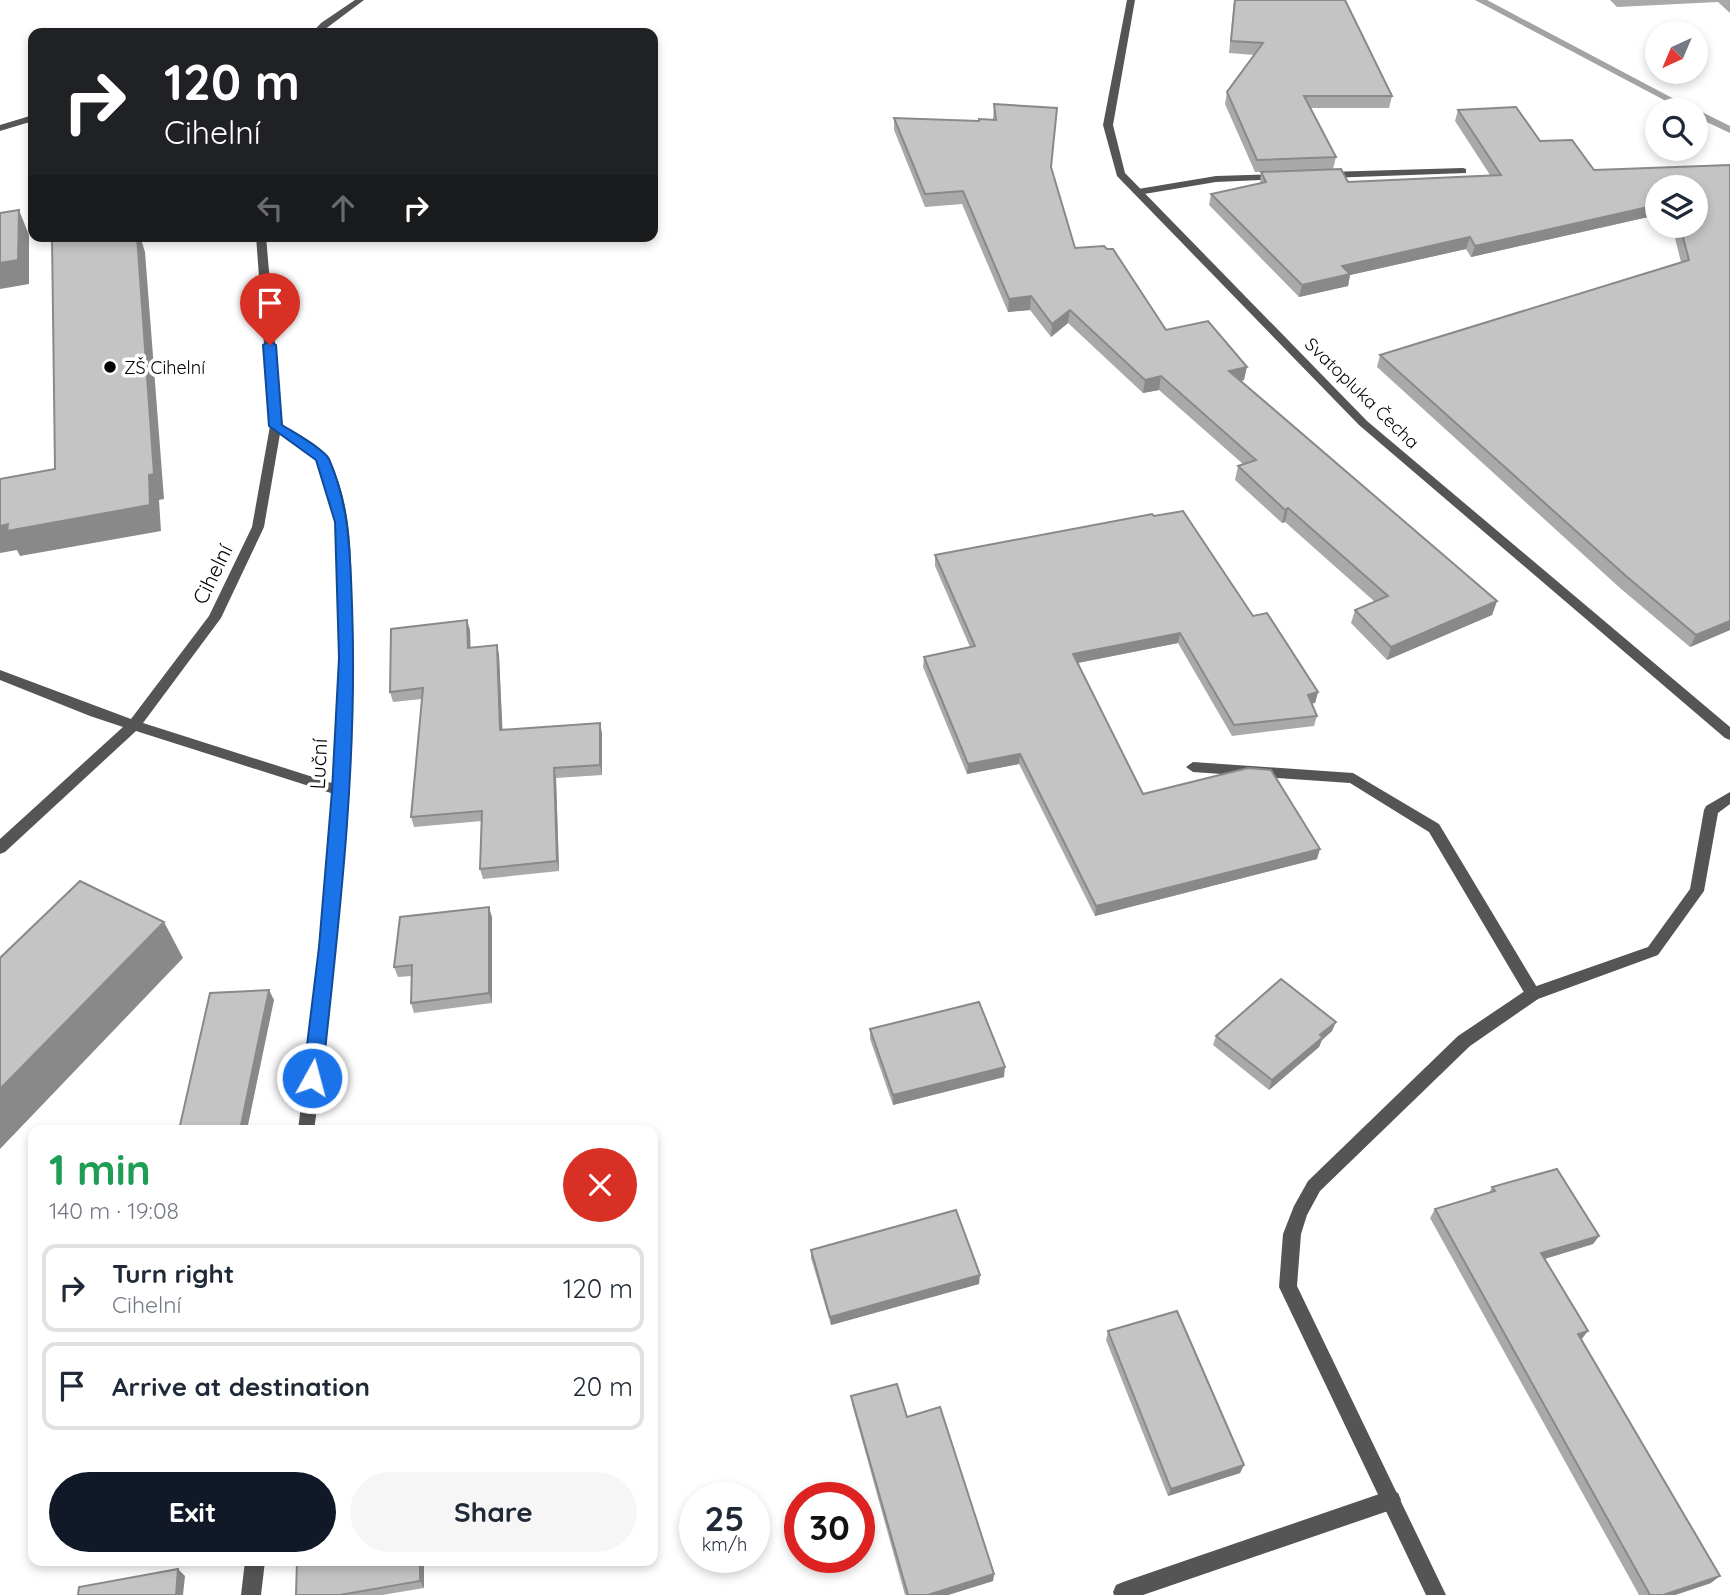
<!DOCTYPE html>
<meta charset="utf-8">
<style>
:root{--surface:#fff;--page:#f6f6f7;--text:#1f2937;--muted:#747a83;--line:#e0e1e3;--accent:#111827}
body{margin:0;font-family:Quicksand,sans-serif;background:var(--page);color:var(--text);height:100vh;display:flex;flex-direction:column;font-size:26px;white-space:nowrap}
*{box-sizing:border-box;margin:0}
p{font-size:23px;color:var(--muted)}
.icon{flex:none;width:38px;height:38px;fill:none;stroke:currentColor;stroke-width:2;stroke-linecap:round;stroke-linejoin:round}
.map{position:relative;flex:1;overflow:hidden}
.panel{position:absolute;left:28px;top:1125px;width:630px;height:441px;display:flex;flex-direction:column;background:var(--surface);border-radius:14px;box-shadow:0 4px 10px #0003}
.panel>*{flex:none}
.hud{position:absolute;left:28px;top:28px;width:630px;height:214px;border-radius:14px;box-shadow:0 4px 10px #0003;background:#202124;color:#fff;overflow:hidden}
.needle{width:46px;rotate:224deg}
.controls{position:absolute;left:1645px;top:21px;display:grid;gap:14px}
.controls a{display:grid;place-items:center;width:63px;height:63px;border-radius:50%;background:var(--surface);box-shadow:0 4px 10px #0003;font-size:35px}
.speed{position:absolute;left:679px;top:1482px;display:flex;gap:14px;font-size:35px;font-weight:700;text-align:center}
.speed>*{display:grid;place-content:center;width:91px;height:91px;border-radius:50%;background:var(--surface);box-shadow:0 4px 10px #0003;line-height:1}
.speed small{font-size:18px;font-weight:400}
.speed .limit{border:10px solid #d22;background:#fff;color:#111}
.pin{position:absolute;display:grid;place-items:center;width:60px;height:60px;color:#fff;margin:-72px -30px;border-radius:50% 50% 50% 0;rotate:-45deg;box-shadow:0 0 7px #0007}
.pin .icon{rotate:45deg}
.me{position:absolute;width:77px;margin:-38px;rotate:7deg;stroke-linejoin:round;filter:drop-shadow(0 0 5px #0008)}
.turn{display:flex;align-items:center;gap:24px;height:147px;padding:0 21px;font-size:32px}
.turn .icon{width:91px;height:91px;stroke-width:2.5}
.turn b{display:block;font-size:49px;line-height:60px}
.lanes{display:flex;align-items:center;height:66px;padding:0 21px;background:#0003;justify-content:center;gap:35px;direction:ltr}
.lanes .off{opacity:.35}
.round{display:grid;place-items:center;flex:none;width:74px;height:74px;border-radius:37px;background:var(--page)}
.headline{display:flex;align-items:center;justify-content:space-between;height:119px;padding:0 21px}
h1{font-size:42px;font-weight:700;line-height:52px;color:#1e9e55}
.cta{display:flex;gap:14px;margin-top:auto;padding:14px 21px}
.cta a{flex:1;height:80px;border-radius:42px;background:var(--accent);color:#fff;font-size:28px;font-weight:700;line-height:80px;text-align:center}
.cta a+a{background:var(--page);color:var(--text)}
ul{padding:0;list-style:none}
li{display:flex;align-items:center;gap:21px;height:88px;margin:0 14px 10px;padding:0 7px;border:4px solid var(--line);border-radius:14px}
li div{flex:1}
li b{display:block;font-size:26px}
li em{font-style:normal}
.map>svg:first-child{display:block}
</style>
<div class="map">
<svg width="1730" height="1595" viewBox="0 0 1730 1595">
<rect width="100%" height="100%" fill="#fff"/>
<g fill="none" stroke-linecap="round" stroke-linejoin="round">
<g fill="#a3a3a3" fill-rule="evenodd">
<path d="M1475 0H1487L1695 110H1683Z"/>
<path d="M1695 110 1700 111 1730 126V133L1696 117Z"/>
</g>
<g fill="#555" fill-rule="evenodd">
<path d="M1463 168 1466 169V173L1327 178 1322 175 1327 172Z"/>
<path d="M1279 174 1284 177 1282 179 1216 182 1138 195 1133 192 1138 189 1216 176Z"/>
<path d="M1193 762 1353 773 1439 824 1541 994 1538 999 1533 1000 1528 999 1429 832 1350 783 1193 772 1186 767Z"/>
<path d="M1391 1490 1398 1493 1401 1500 1398 1507 1391 1510 1143 1595H1114L1113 1592 1116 1585 1123 1582Z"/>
</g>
<g fill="#555" fill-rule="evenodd">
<path d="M355 0H364L320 33H312L321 23Z"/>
<path d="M1127 0H1135L1113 125 1125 173 1367 421 1730 727V740L1725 738 1359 425 1117 176 1103 125Z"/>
<path d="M33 115V121L0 131V125Z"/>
<path d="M256 236H266L282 425C297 434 319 443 328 459 354 504 351 566 352 616 354 737 345 857 332 977 326 1028 322 1080 314 1130H298L322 932 334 794 136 731 5 852 0 854V839L123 727 90 716 0 680V670L131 719 209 616 252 527 270 426ZM280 434C292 441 307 448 316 458 352 502 338 722 335 784L143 723 221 618 264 527Z"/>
<path d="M1730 792V804L1718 813 1704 891 1658 955 1538 999 1470 1046 1320 1191 1307 1215 1301 1234 1297 1286 1446 1595H1426L1279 1287 1283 1234 1294 1206 1308 1181 1458 1036 1528 989 1648 947 1690 889 1704 810 1706 806Z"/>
<path d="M245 1561H265L261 1595H241Z"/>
</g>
</g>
<g fill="#a9a9a9">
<path d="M1234 0H1345L1392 96 1389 108H1311L1336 157 1333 169 1348 182 1490 175 1455 121 1458 110 1540 141 1594 170 1730 165V630L1690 647 1620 588 1377 367 1380 355 1681 262 1672 226H1696V187H1657V215L1471 257 1466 249 1350 275 1348 286 1299 297 1209 205 1211 194 1260 184 1261 172H1255L1225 104 1227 92 1255 55 1229 53Z"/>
<path d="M1610 0H1730V13L1718 2 1617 7Z"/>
<path d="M994 104 1051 167 1075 248 1166 330 1244 380 1241 381 1497 601 1492 615 1387 660 1351 623 1355 610 1375 602 1285 522 1282 523 1235 480 1238 466 1243 464 1159 390 1143 393 1068 323 1051 337 1030 310 1008 312 962 204 925 207 894 130V118L979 121 993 120Z"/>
<path d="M935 555 1253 616 1318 692 1315 703H1312L1317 716 1314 726 1232 736 1178 643 1078 663 1143 794 1317 859 1095 916 1019 764 967 774 923 667 924 657 970 647 935 566Z"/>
<path d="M470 630V648L497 645 499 655 502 730 602 733V775L556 778 559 871 483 879 480 869 482 821 414 827 411 817 422 699 393 702 390 692Z"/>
<path d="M492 917V1003L414 1013 411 1003 412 976 398 977 394 967Z"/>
<path d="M870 1029 1004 1077 893 1105 870 1039Z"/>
<path d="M1332 1031 1322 1040 1319 1047 1269 1090 1213 1045 1216 1036Z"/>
<path d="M1492 1187 1599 1236 1593 1244 1544 1259 1581 1340 1711 1583 1675 1595H1639L1430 1218 1435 1209 1489 1193Z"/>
<path d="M811 1250 979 1284 831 1325 811 1258Z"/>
<path d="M1108 1331 1244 1465 1240 1473 1168 1496 1106 1340Z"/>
<path d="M851 1396 994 1574 993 1581 948 1595H905L852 1404Z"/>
<path d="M297 1561H424V1588L382 1595H296Z"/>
</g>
<g fill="#898989">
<path d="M1657 205V215L1471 257 1475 246Z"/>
<path d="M19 210 29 235V284L0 289V263Z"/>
<path d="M135 236H140L145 252 164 499 159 500 161 531 20 556 17 550 0 553V526L150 505Z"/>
<path d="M1470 237 1466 249 1350 275 1348 286 1299 297 1302 285 1342 266Z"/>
<path d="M1031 296 1030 310 1008 312 1009 299Z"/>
<path d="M1070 310 1068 323 1051 337 1052 324Z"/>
<path d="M1247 367 1244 380 1226 384 1229 371Z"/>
<path d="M1161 376 1159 390 1143 393 1145 380Z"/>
<path d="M1288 508 1285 522 1282 523 1285 510Z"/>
<path d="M1497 601 1492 615 1387 660 1391 647Z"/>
<path d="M467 620 470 630 471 659 468 648Z"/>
<path d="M1730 621V630L1690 647 1696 635Z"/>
<path d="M1180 633 1178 643 1072 664 1073 654Z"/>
<path d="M497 645 499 655 503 740 500 730Z"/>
<path d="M1318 692 1315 703 1305 705 1308 695Z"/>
<path d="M600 723 602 733V775L600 765Z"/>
<path d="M1020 754 1019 764 967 774 968 764Z"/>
<path d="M554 768 556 778 559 871 557 861Z"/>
<path d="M1320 849 1317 859 1095 916 1096 906Z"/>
<path d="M489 907 492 917V1003L489 993Z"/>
<path d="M164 922 183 958 0 1149V1089Z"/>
<path d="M269 990 274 1000 247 1130H240Z"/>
<path d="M1336 1022 1332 1031 1322 1040 1319 1047 1269 1090 1272 1080Z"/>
<path d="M1005 1067 1004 1077 893 1105V1095Z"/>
<path d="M1599 1236 1593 1244 1535 1262 1541 1253Z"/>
<path d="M980 1275 979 1284 831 1325 830 1317Z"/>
<path d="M1588 1331 1581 1340 1578 1334Z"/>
<path d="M1244 1465 1240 1473 1168 1496 1171 1489Z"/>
<path d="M420 1561H424V1588L420 1581Z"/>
<path d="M178 1569 185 1576 183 1595H176Z"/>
<path d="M994 1574 993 1581 948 1595H928Z"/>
<path d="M1720 1576 1711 1583 1675 1595H1663Z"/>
</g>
<g fill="#c4c4c4" stroke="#898989" stroke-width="2">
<path d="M1235 0H1345L1392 96H1304L1336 157 1257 160 1227 92 1263 43 1231 41Z"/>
<path d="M994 104 1057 108 1051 167 1075 248 1104 246 1107 249H1113L1166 330 1208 321 1247 367 1229 371 1497 601 1391 647 1355 610 1388 596 1288 508 1285 510 1238 466 1256 460 1161 376 1145 380 1070 310 1052 324 1031 296 1009 299 963 191 925 194 894 118 979 121V119L996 120Z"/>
<path d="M1516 107 1540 141 1572 140 1594 170 1730 165V621L1696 635 1626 576 1380 355 1689 260 1680 226H1696V187H1657V205L1475 246 1470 237 1342 266 1350 274 1302 285 1211 194 1266 182 1261 172 1341 169 1348 182 1501 175 1458 110Z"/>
<path d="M19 210 18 260 0 263V213Z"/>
<path d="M52 236H137L154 474 149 475 150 505 7 531 8 524 0 526V479L55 469Z"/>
<path d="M1183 511 1253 616 1267 613 1318 692 1308 695 1317 716 1234 725 1180 633 1073 654 1143 794 1248 768 1271 770 1320 849 1096 906 1020 754 968 764 924 657 975 646 935 555 1152 514 1154 516Z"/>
<path d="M467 620 468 648 497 645 500 730 600 723V765L554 768 557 861 480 869 482 811 411 817 423 688 390 692 391 629Z"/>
<path d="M80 881 164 922 0 1089V958Z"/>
<path d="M489 907V993L411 1003 412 965 394 967 400 917Z"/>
<path d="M1281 979 1336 1022 1320 1035 1323 1037 1272 1080 1216 1036Z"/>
<path d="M269 990 240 1130H179L210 993Z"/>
<path d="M979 1002 1005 1067 893 1095 870 1029Z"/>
<path d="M1557 1169 1599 1236 1541 1253 1588 1331 1578 1334 1720 1576 1663 1595H1650L1435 1209 1495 1191 1492 1187Z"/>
<path d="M956 1210 980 1275 830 1317 811 1250Z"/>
<path d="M1177 1311 1244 1465 1171 1489 1108 1331Z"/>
<path d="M897 1384 907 1417 940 1407 994 1574 928 1595H908L851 1396Z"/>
<path d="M297 1561H420V1581L340 1595H296Z"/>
<path d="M178 1569 176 1595H78L79 1587Z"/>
</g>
<path fill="#1a73e8" stroke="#114b97" stroke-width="2" d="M270 341 276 345 282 425C293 432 324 449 329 459 350 507 350 554 352 605 358 763 339 922 322 1078L319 1084 312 1086 306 1084 303 1078 319 947 332 791 339 658 335 522 316 460 269 426 263 345Z"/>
<circle fill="#000" stroke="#fff" stroke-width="2.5" cx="110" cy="367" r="7"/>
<g text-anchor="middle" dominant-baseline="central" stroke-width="7" stroke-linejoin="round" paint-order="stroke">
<g font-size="18" fill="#000" stroke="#fff" text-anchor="start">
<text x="124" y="367">ZŠ Cihelní</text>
</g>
<g font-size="18" fill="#000" stroke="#fff">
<text transform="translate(1362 393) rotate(44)">Svatopluka Čecha</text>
</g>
<g font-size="21" fill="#000" stroke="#fff">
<text transform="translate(212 574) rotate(-64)">Cihelní</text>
<text transform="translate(318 764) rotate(-87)">Luční</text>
</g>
</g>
</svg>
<div class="controls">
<a><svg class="needle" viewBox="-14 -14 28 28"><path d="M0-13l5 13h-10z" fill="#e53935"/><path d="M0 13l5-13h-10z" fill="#747a83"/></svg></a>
<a><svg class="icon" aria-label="search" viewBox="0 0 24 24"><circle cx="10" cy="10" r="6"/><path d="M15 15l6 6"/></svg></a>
<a><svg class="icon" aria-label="layers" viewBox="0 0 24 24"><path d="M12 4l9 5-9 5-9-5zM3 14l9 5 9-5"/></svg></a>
</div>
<div class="speed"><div>25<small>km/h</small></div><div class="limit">30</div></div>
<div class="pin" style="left:270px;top:345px;background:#d93025"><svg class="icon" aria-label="arrive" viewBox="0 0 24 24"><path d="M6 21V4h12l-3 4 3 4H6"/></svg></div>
<svg class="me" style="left:312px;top:1078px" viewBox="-20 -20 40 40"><circle r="17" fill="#1a73e8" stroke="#fff" stroke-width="3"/><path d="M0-11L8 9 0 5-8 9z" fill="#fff"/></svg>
<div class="hud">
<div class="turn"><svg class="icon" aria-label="right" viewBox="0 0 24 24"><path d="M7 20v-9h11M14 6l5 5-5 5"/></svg><div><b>120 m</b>Cihelní</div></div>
<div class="lanes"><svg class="icon off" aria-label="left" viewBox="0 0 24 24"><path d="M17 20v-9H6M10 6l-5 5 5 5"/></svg><svg class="icon off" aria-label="ahead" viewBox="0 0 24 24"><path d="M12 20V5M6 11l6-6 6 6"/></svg><svg class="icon" aria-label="right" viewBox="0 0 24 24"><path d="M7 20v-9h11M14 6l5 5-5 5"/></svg></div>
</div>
<section class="panel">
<div class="headline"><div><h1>1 min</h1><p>140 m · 19:08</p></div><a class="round" style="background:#d93025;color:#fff"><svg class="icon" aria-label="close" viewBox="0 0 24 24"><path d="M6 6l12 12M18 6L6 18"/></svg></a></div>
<ul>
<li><svg class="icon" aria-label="right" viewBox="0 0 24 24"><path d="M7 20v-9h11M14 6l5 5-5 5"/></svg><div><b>Turn right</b><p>Cihelní</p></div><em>120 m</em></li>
<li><svg class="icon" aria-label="arrive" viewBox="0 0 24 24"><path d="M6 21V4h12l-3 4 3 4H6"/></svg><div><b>Arrive at destination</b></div><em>20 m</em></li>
</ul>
<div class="cta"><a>Exit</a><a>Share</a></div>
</section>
</div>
